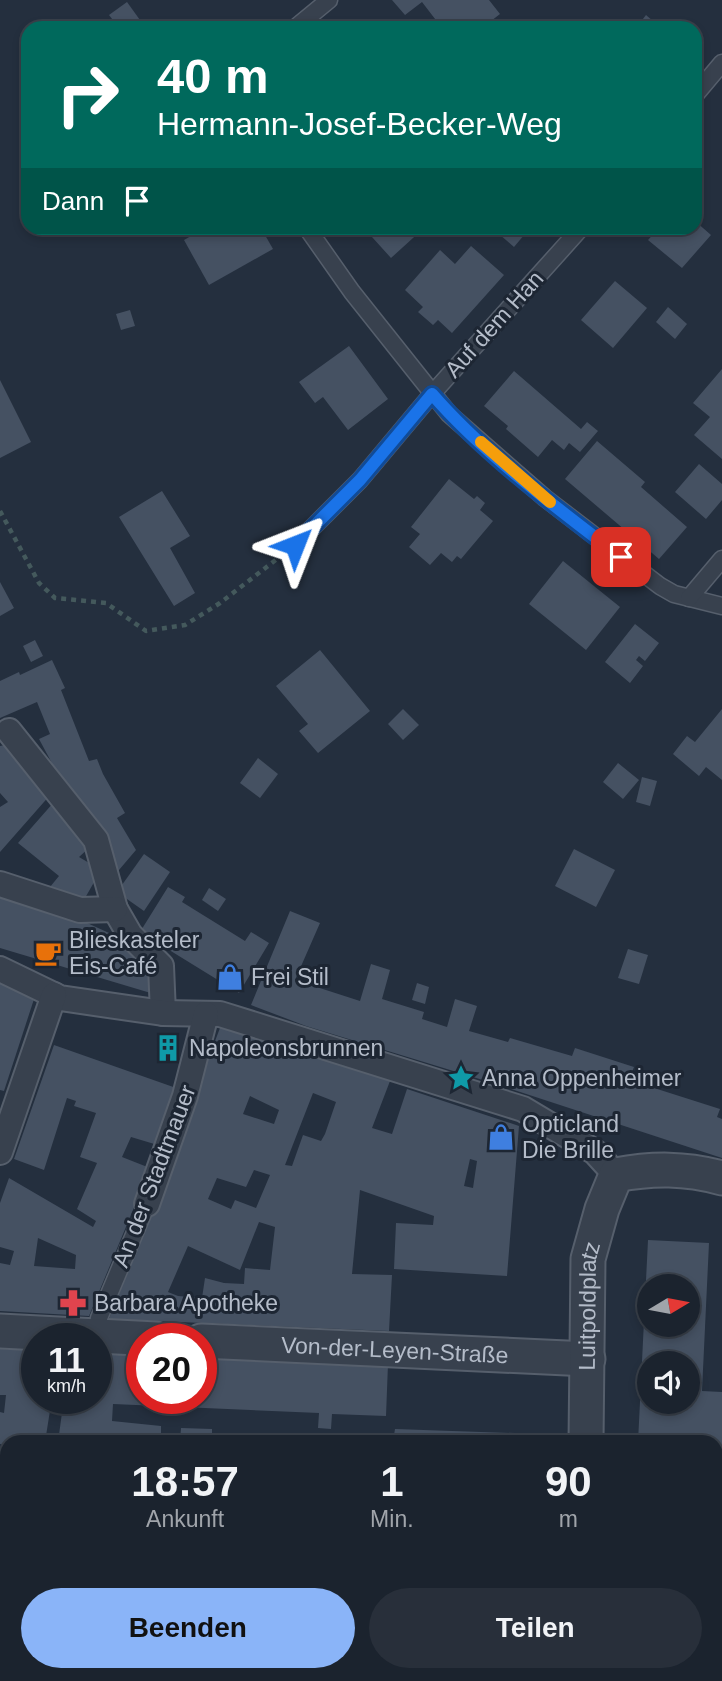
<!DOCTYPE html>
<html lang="de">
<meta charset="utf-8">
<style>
:root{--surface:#1b232e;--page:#282f3a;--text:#f1f3f6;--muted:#a0a4aa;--line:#39404a;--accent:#8ab4f8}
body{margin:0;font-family:Helvetica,sans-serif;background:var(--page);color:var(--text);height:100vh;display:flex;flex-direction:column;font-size:26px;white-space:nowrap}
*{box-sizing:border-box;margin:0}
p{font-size:23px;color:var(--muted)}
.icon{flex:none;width:38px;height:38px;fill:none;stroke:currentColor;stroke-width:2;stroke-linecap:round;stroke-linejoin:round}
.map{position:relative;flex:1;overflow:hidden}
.side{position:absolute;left:0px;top:1435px;width:723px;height:247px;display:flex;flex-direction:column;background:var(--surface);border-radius:21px 21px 0 0;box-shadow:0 4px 10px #0003,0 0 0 2px var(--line)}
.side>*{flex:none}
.guide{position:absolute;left:21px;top:21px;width:681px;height:214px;border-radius:21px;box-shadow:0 4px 10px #0003,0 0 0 2px var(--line);background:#00695c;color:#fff;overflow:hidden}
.needle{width:46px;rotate:80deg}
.tools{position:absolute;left:637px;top:1274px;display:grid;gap:14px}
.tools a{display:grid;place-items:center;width:63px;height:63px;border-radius:50%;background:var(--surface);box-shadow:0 4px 10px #0003,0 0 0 2px var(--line);font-size:35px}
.speed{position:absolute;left:21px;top:1323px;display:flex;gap:14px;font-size:35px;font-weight:700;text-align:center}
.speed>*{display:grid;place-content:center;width:91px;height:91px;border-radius:50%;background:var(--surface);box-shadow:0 4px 10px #0003,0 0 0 2px var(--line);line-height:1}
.speed small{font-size:18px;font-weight:400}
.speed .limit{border:10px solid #d22;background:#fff;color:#111}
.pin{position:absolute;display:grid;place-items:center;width:60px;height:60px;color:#fff;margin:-30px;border-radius:14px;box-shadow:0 4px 10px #0006}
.me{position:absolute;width:77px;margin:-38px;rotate:45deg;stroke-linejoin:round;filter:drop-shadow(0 0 5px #0008)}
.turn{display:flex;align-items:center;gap:24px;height:147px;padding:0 21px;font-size:32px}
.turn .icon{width:91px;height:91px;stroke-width:2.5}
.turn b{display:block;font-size:49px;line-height:60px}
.then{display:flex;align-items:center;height:66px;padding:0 21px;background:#0003;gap:14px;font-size:26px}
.eta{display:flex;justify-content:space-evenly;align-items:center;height:119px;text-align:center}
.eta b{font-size:42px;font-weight:600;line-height:49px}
.primary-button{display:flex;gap:14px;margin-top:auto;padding:14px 21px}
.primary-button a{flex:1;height:80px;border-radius:42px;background:var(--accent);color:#111;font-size:28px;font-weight:600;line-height:80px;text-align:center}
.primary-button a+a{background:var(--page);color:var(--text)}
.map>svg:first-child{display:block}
</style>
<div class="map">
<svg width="722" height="1681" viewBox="0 0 722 1681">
<rect width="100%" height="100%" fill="#242f3e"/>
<g fill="#455162" fill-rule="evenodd">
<path d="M392 0H489L500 14 482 28H442L422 2 405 15Z"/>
<path d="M127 2 145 27 143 28H119L109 15Z"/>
<path d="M646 15 661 28H636Z"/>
<path d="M695 221 711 235 682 268 648 240 659 228H695Z"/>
<path d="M205 228H261L273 249 209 285 184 240Z"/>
<path d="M370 228H424L391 258 372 237 376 234Z"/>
<path d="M492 228H530L514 247Z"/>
<path d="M471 246 504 275 452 333 438 320 433 325 418 312 423 307 405 290 440 250 455 264Z"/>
<path d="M615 281 647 308 613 348 581 320Z"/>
<path d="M668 307 687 324 675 339 656 322Z"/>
<path d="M130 310 135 326 121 330 116 314Z"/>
<path d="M349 346 388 399 348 430 323 397 315 403 299 382Z"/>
<path d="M722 369V459L694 435 710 417 693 403Z"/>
<path d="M514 371 581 429 587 422 598 431 580 452 569 443 564 450 552 440 538 457 506 429 508 426 484 406Z"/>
<path d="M0 380 31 442 0 458Z"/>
<path d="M597 441 645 482 641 487 687 527 659 559 565 479Z"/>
<path d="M699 464 722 484V500L706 519 675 492Z"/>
<path d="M449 479 474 499 477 496 485 503 480 510 493 521 461 559 457 556 452 562 441 553 430 565 409 547 420 534 411 527Z"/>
<path d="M162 491 190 536 170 548 195 593 174 606 119 517Z"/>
<path d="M563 561 620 607 586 650 529 604Z"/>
<path d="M0 582 14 608 0 616Z"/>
<path d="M635 624 659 643 645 661 639 656 636 660 643 666 630 683 605 662Z"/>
<path d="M35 640 43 656 31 662 23 646Z"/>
<path d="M320 650 370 711 318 753 299 731 308 724 276 686Z"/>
<path d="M52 660 65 688 61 690 89 761 97 759 103 774 125 813 117 818 136 850 113 877 39 739 50 734 37 702 0 718V681L19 672 20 675Z"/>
<path d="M403 709 419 725 403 740 388 724Z"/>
<path d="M722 709V780L706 767 699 776 673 754 687 736 695 742Z"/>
<path d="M5 745 51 794 0 852V807L8 802 0 793V746Z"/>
<path d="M258 758 278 774 260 798 240 783Z"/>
<path d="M618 763 639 780 623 799 603 782Z"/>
<path d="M642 777 657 781 650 806 636 802Z"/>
<path d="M54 802 90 847 79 857 101 870 81 905 50 887 59 876 18 843Z"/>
<path d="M574 849 615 870 596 907 555 886Z"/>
<path d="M144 854 170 872 144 911 117 892Z"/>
<path d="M168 887 185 897 182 902 245 941 251 932 269 943 239 993 140 932Z"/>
<path d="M209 888 226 899 218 911 202 900Z"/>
<path d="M0 892 85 922 131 943 159 974 154 994 0 948Z"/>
<path d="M290 911 320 923 295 980 360 1001 371 964 390 970 382 999 424 1012 422 1019 447 1027 455 999 477 1006 469 1031 508 1042 510 1038 572 1056 575 1048 634 1067 629 1080 720 1109 717 1117 722 1119V1158L496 1084 306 1026 251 1005Z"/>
<path d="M628 949 648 955 639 984 618 978Z"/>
<path d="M0 977 36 993 4 1091 0 1090Z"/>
<path d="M417 983 429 987 425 1004 412 1000Z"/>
<path d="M234 1024 390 1081 372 1128 392 1134 407 1089 519 1126 507 1276 394 1269 396 1223 433 1225 434 1216 360 1190 352 1274 392 1275 389 1331 109 1319 220 1028ZM313 1093 336 1102 325 1134 321 1141 303 1135 292 1166 285 1165ZM250 1096 279 1110 274 1124 243 1114ZM470 1159 477 1161 473 1188 464 1186ZM254 1170 270 1175 256 1208 235 1200 231 1209 208 1199 217 1178 246 1187ZM259 1222 275 1227 270 1270 245 1268 244 1284 224 1283 205 1278 202 1298 178 1296 168 1292 188 1246 240 1270Z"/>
<path d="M54 1045 179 1089 161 1146 131 1137 122 1157 155 1170 140 1193 89 1316 0 1311V1263L10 1265 14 1251 0 1247V1203L9 1178 93 1227 96 1221 77 1209 97 1163 80 1157 96 1113 74 1106 76 1101 67 1098 44 1170 14 1159ZM38 1238 76 1255 75 1269 34 1266Z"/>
<path d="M648 1240 709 1243 702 1391 722 1392V1449L716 1448V1442H638ZM649 1286H688V1325H649ZM649 1363H688V1402H649Z"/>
<path d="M0 1349 37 1350V1398H52L45 1442H7V1445L0 1444V1412L4 1413 6 1395H0Z"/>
<path d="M96 1352 142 1354V1398H201V1356L388 1364 386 1416 332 1414 331 1429 318 1428 319 1413 113 1404 112 1421 161 1426V1442H58L64 1398H96Z"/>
<path d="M181 1428 212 1429V1442H180Z"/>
<path d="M395 1429 543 1434 542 1442H364V1434L394 1435Z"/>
<path d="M0 1498H7V1591L0 1590Z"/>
</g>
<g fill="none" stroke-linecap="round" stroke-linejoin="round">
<defs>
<g id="service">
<path d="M295 28 329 0"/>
<path d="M695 95 722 63"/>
<path d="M307 228 352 292 449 414 545 498 660 586 674 594 722 606"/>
<path d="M295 545 360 480 432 394 581 228"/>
<path d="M689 598 722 559"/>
<path d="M96 1336 99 1318 147 1204"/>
</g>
<g id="pedestrian">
<path d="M9 731 96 840 115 909 130 935 161 966 163 1013"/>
<path d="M0 884 80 910 115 909"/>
<path d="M0 969 60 998 163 1013 220 1014 523 1109 595 1152 616 1175"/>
<path d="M0 1152 54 995"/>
<path d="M147 1204 185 1096 206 1014"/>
</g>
<g id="minor">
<path d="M0 1331 156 1339"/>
<path id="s1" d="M201 1341 588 1359"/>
<path id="s2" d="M586 1442 588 1259 602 1209 616 1175C653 1168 685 1168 722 1178"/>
<path d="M716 1506H722"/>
<path d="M0 1660H7"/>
</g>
</defs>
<use href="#service" stroke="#565f6c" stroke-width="19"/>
<use href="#pedestrian" stroke="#565f6c" stroke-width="28"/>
<use href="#minor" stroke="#565f6c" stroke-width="37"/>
<path stroke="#44595c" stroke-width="4.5" stroke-dasharray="5 5" stroke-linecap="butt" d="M0 511 39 583 55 598 106 603 146 631 185 625 220 603 277 559"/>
<use href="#service" stroke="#38414e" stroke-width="16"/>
<use href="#pedestrian" stroke="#38414e" stroke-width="24"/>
<use href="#minor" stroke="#38414e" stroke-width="33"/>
</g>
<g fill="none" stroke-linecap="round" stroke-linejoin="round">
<defs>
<path id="route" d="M295 545 360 480 432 394C484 454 558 509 621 557"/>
</defs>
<use href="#route" stroke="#114b97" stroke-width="18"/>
<use href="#route" stroke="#1a73e8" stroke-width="12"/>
<path stroke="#f59e0b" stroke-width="12" d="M481 442 550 502"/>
</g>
<defs>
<symbol id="cafe-bare" viewBox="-9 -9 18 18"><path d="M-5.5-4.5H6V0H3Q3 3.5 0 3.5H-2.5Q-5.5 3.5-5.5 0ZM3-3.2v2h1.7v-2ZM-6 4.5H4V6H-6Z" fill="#e8710a" stroke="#1d2633" stroke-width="2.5" paint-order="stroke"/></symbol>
<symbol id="shop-bare" viewBox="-9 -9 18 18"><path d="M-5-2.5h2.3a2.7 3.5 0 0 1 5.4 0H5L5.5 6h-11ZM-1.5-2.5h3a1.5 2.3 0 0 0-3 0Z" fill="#3f7fe0" stroke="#1d2633" stroke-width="2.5" paint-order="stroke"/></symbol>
<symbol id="building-bare" viewBox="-9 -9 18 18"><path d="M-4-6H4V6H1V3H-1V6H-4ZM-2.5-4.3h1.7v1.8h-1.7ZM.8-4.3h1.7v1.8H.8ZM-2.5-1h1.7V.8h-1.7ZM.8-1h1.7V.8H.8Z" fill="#0f9aa8" stroke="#1d2633" stroke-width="2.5" paint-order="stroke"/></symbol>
<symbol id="sight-bare" viewBox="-9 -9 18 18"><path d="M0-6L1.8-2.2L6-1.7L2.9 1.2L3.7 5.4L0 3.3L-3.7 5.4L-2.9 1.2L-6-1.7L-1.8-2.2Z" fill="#0f9aa8" stroke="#1d2633" stroke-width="2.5" paint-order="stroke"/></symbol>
<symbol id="pharmacy-bare" viewBox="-9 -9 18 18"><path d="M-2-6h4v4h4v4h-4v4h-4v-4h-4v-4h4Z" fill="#e0444e" stroke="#1d2633" stroke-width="2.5" paint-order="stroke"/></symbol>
</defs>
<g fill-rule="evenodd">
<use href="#cafe-bare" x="29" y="934" width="38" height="38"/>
<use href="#shop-bare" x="211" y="958" width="38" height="38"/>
<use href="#building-bare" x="149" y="1029" width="38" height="38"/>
<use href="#sight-bare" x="442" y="1059" width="38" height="38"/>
<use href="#shop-bare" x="482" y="1118" width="38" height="38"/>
<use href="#pharmacy-bare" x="54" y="1284" width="38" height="38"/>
</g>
<g text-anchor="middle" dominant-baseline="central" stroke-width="6" stroke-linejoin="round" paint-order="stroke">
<g font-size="23" fill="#b4bcc9" stroke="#1d2633">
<text transform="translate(494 324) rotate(-48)">Auf dem Han</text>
<text transform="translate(154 1176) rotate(-69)">An der Stadtmauer</text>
<text stroke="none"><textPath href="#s2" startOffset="136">Luitpoldplatz</textPath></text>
<text stroke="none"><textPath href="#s1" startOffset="194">Von-der-Leyen-Straße</textPath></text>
</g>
<g font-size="23" fill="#b4bcc9" stroke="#1d2633" text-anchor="start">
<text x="69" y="940">Blieskasteler<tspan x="69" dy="26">Eis-Café</tspan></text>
<text x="251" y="977">Frei Stil</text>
<text x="189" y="1048">Napoleonsbrunnen</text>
<text x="482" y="1078">Anna Oppenheimer</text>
<text x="522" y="1124">Opticland<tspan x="522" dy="26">Die Brille</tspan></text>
<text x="94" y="1303">Barbara Apotheke</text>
</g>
</g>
</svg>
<div class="tools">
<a><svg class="needle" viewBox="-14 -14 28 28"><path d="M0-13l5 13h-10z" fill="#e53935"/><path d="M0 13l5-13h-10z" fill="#a0a4aa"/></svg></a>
<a><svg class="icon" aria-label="sound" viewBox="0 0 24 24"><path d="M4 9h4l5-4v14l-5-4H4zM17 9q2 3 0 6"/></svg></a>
</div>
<div class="speed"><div>11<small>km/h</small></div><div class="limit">20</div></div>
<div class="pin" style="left:621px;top:557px;background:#d93025"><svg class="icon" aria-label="arrive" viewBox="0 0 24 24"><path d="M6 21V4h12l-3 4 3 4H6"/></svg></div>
<svg class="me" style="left:295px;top:545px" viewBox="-20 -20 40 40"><path d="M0-17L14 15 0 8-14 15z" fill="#1a73e8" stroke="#fff" stroke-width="4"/></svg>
<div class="guide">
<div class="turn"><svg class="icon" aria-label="right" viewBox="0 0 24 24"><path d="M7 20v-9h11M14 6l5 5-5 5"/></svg><div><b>40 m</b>Hermann-Josef-Becker-Weg</div></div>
<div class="then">Dann<svg class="icon" aria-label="arrive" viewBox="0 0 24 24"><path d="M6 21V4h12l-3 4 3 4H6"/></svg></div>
</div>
<section class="side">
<div class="eta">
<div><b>18:57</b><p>Ankunft</p></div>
<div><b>1</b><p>Min.</p></div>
<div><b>90</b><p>m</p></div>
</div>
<div class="primary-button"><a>Beenden</a><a>Teilen</a></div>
</section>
</div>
